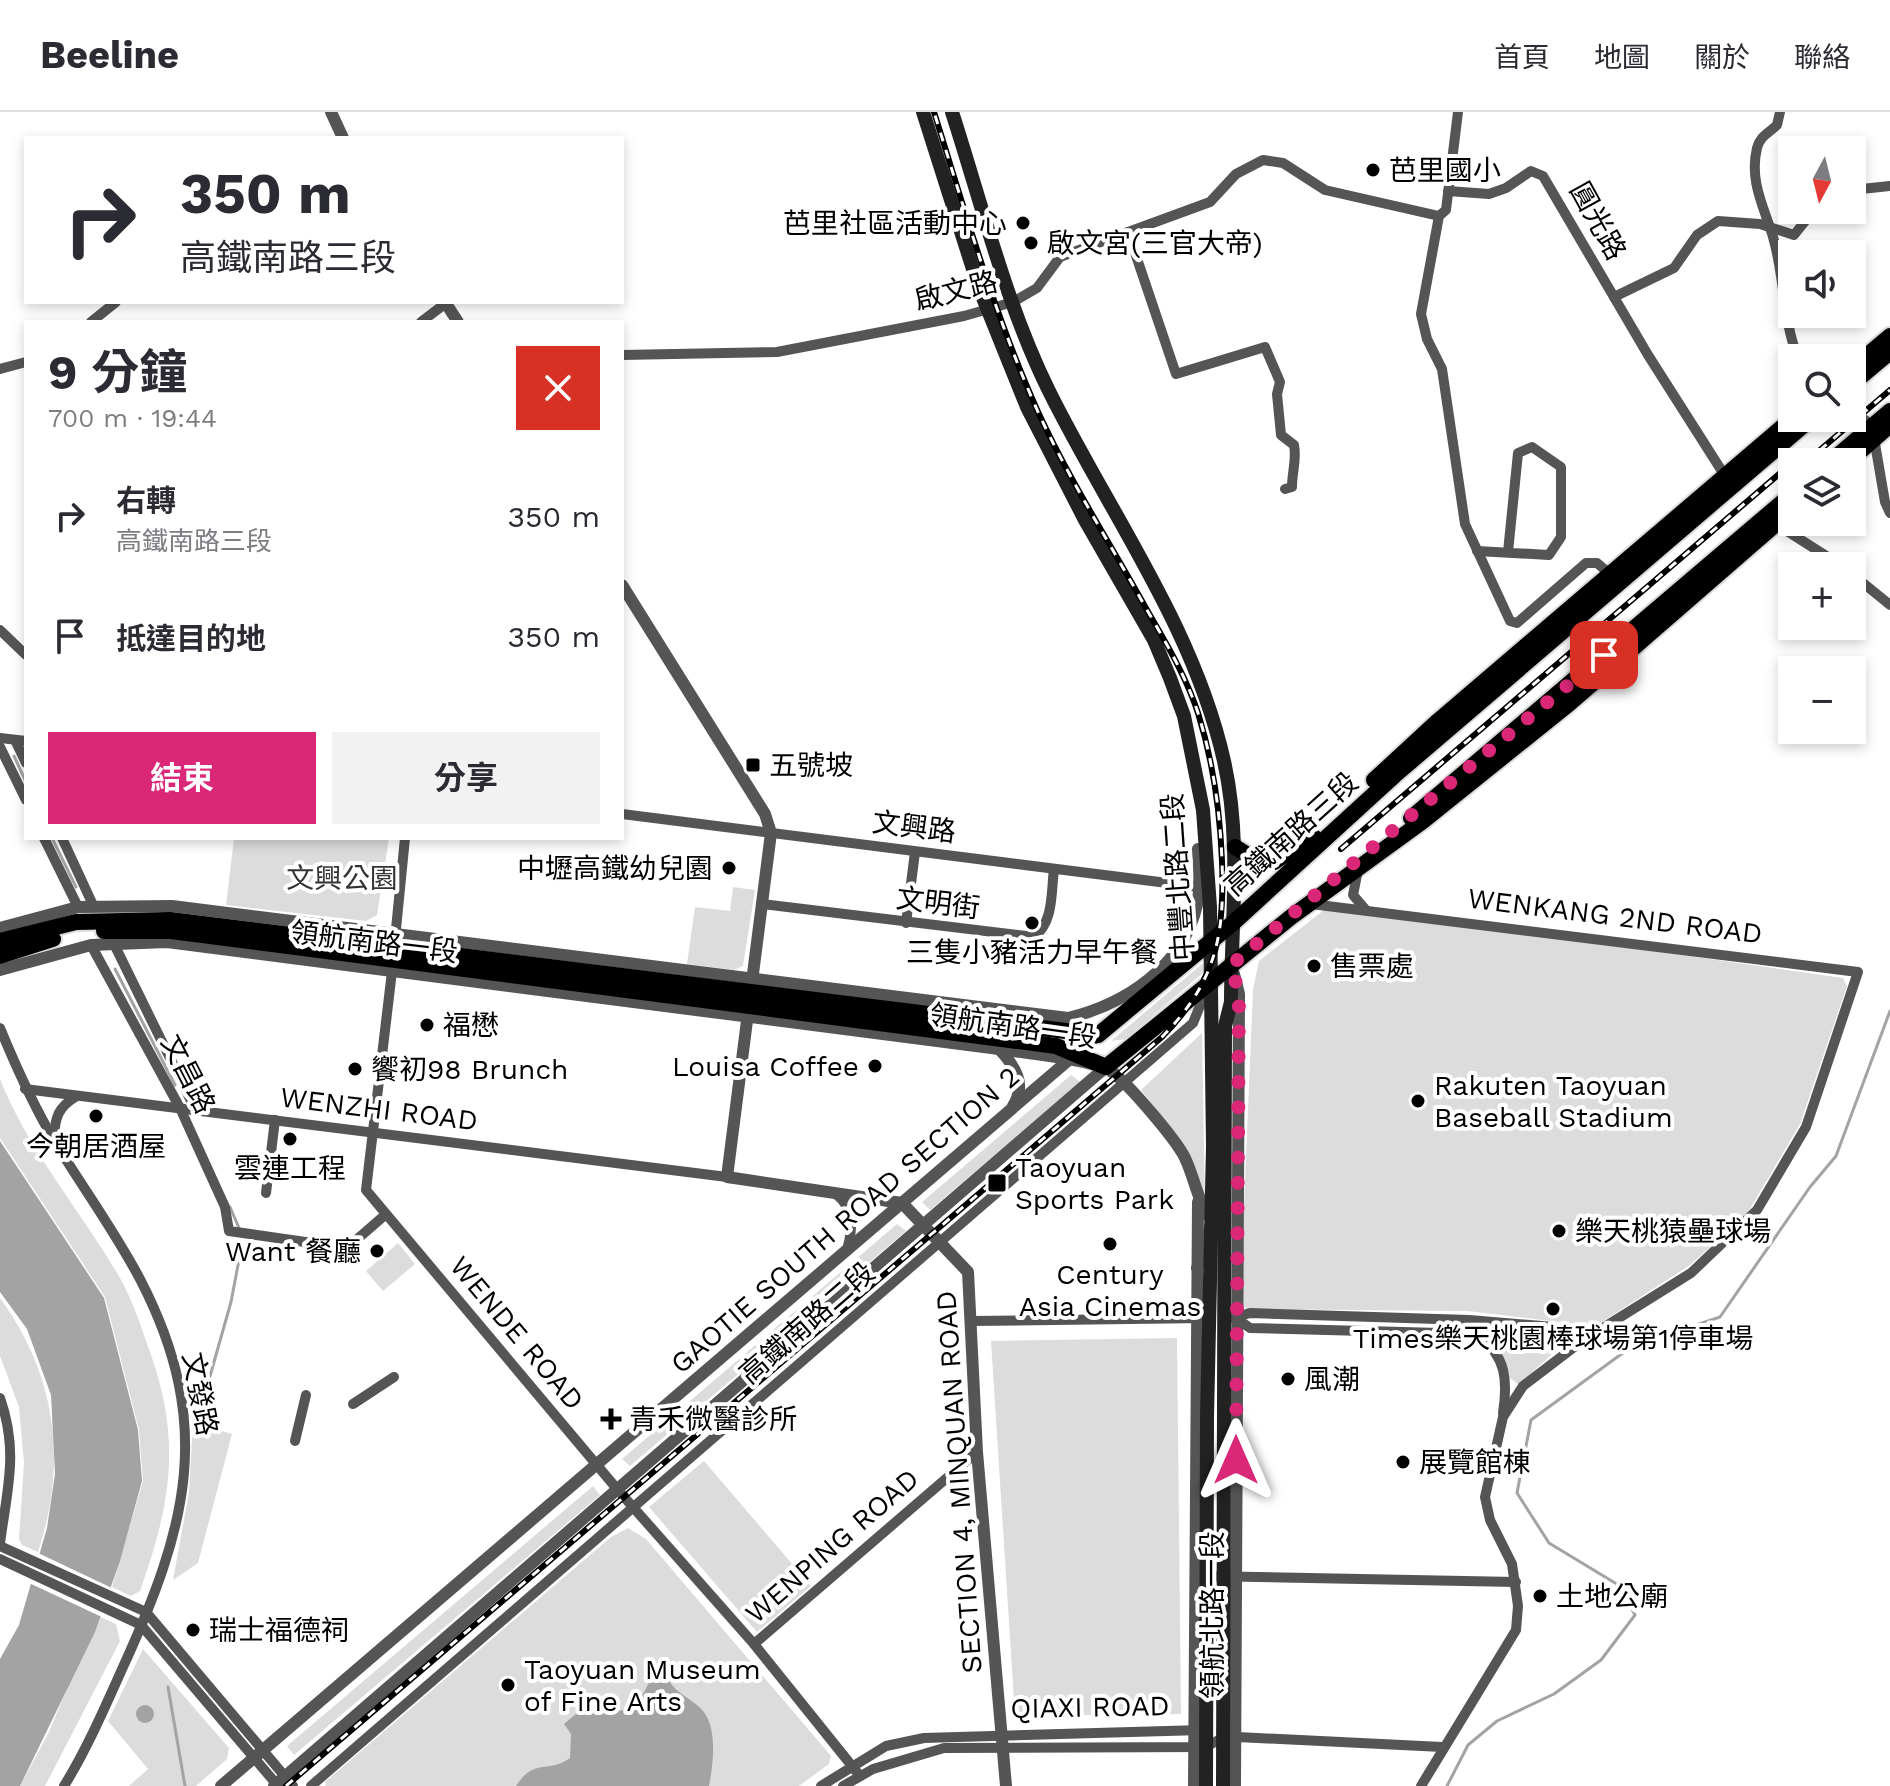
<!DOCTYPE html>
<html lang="zh-TW">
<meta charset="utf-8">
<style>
:root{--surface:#fff;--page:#f2f2f3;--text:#2b2b33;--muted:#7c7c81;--line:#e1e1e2;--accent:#db2777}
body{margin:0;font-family:"Work Sans","Noto Sans TC",sans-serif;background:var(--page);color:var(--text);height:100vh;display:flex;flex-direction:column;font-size:30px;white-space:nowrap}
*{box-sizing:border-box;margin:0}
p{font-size:26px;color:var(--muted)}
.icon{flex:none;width:44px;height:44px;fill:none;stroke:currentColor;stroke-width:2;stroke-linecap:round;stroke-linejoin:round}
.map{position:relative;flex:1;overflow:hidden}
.panel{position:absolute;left:24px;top:208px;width:600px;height:520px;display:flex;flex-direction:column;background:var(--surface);border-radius:0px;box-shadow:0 4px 12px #0003}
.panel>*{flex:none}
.hud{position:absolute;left:24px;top:24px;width:600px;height:168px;border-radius:0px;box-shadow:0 4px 12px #0003;background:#fff;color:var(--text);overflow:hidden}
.needle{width:52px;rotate:187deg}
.tools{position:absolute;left:1778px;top:24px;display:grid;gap:16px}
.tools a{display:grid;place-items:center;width:88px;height:88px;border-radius:0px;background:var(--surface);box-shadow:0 4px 12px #0003;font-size:40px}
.pin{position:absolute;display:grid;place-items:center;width:68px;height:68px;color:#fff;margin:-34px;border-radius:16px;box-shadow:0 4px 12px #0006}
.me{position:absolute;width:88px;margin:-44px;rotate:0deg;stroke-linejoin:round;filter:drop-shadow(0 0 6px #0008)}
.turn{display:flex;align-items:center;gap:28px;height:168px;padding:0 24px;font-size:36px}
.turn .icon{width:104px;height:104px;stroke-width:2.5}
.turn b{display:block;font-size:56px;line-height:68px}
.round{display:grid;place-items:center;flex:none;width:84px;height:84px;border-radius:0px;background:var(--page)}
.head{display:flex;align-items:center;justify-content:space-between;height:136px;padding:0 24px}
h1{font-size:48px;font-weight:700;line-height:60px}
.button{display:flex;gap:16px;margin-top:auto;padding:16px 24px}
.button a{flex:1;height:92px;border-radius:0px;background:var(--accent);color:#fff;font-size:32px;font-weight:700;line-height:92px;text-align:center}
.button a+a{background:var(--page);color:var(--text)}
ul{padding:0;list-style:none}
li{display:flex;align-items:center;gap:24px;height:120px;padding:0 24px}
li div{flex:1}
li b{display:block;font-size:30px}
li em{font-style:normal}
header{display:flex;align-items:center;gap:48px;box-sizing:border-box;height:112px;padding:0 40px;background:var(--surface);border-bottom:2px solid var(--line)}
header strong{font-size:38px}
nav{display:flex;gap:44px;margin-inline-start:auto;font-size:28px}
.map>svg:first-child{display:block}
</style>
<header>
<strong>Beeline</strong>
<nav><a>首頁</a><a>地圖</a><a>關於</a><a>聯絡</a></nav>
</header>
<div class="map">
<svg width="1890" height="1674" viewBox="0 0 1890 1674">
<rect width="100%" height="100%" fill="#fff"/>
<g fill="#dcdcdc">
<path d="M234 726H389L377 803 366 809 226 793Z"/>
<path d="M733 775 755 778 743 854 734 858 687 852 695 795 730 799Z"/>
<path d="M1324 798 1500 817 1843 866 1847 874 1800 1012 1747 1102 1690 1153 1602 1210 1584 1213 1468 1199 1247 1197 1240 1191 1253 878 1259 849Z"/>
<path d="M1203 851 1205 859 1126 927 1111 929Z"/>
<path d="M1202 921 1205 1092C1189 1044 1173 1017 1141 978Z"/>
<path d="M1071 963 1080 970 930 1098 922 1090Z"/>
<path d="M0 967C29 1040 81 1099 120 1166 131 1186 139 1208 146 1229 182 1323 173 1386 140 1479L131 1484 112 1475 143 1369 139 1318 105 1185 0 1026Z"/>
<path d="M897 1112 906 1119 630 1354 622 1347Z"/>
<path d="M398 1131 415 1152 383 1179 366 1159Z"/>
<path d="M0 1186C56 1263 68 1349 38 1440L22 1433 19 1427 24 1351 19 1295 0 1244Z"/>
<path d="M1177 1226 1181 1602 1015 1604 991 1229Z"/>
<path d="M1501 1227 1550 1234 1554 1240 1519 1273 1510 1266 1496 1231Z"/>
<path d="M193 1311 232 1322 198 1451 173 1468 189 1380Z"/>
<path d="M704 1349 811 1474 757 1520 649 1395Z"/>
<path d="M593 1374 600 1383 294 1643 287 1634Z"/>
<path d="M628 1416 646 1427 831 1644 829 1652 799 1674H326L325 1670 611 1425Z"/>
<path d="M98 1504 116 1512 120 1529 45 1674H20L48 1622Z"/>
<path d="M143 1537 229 1636 227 1647 196 1674H129L148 1657 108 1609Z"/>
</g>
<g fill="#a3a3a3">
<path d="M0 1029 104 1186 138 1318 142 1369 120 1449 95 1520 20 1674H0V1547L19 1513 47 1416 55 1362 51 1283 27 1217 0 1180Z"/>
<path d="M651 1566 669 1569C678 1583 693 1587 703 1599 718 1617 713 1653 709 1674H516C535 1645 548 1662 570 1646L571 1622 564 1612 584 1595C623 1601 634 1605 651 1566Z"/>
<circle cx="145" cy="1602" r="9"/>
</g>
<path fill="#fff" d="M36 1440 114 1477 104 1506 27 1470Z"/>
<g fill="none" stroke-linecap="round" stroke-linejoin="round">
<g stroke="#a3a3a3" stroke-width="3">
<path d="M14 644 26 670"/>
<path d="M52 726 76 775"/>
<path d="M115 857 175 973"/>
<path d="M230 1095 239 1116"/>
<path d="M197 1310 231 1190 242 1132"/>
<path d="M168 1575 185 1674"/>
<path d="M1447 1674 1468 1633 1497 1609 1554 1582 1601 1548 1635 1503 1620 1474 1549 1431 1517 1381 1531 1308 1631 1235 1720 1205 1810 1075 1836 1044 1890 899"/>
</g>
<defs>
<g id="primary">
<path d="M1852 256 1890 224"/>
<path d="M1852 272 1890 240"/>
<path d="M1830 350 1890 299"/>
<path d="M1848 350 1889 314"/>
<path d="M1374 668 1438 609 1793 306"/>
<path d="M1411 706 1792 382"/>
<path d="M1235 735 1256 748 1274 750 1313 724"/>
<path d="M104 819H171L1056 934 1106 955 1291 805 1423 709 1570 591 1792 398"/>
<path d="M0 829 76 810 170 808 1098 923 1233 811 1395 663 1812 306"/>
<path d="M0 844 53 827"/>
</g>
</defs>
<use href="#primary" stroke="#dbdbdb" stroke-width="20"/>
<g stroke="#555" stroke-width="10">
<path d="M1458 0 1446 98 1439 104 1421 202 1427 227 1442 257 1465 412 1510 509 1517 511 1586 451H1597L1610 462"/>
<path d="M1780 0 1777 13C1769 21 1760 24 1757 36 1749 69 1764 95 1773 125 1785 165 1782 206 1798 246"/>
<path d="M1852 78 1890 74"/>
<path d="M1448 79 1489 82 1506 76 1531 59 1543 64 1648 243 1725 364"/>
<path d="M1128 120 1176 262 1265 235 1280 270 1277 282 1281 323 1294 333C1297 348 1292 359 1292 375L1285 377"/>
<path d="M1614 185 1674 156 1697 123 1718 109 1760 112 1794 123 1814 98"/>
<path d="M91 210 116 190"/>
<path d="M421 210 446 191"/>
<path d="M622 243 777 240 964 204 1013 190 1037 176 1060 145 1210 90 1236 62 1263 48 1283 51 1325 78 1439 104"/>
<path d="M0 257 26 250"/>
<path d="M1852 297 1872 314 1885 390 1890 401"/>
<path d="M1776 412 1842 454"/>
<path d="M1477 439 1549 443 1561 425V355L1532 335 1518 341 1508 440"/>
<path d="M1852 462 1890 493"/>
<path d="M0 518 26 543"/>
<path d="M0 626 26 629"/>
<path d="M15 628 26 651"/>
<path d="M0 635 26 688"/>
<path d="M622 702 1199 775"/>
<path d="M44 726 78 795"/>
<path d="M62 726 93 793"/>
<path d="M1358 758 1353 783 1365 797"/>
<path d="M762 792 1034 825C1054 810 1051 780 1054 757"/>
<path d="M1311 792 1858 860 1806 1015 1757 1098 1691 1161 1582 1229 1523 1274 1503 1305 1485 1385 1490 1408 1512 1452 1518 1494 1516 1518 1421 1674"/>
<path d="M906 811 915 740"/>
<path d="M395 827 405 726"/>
<path d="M113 830 195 997"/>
<path d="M91 833 180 996 225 1095 229 1119 347 1136 385 1103"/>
<path d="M393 851 366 1078 617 1377 754 1532 860 1664"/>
<path d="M0 916C16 955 33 993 55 1030 83 1076 116 1121 141 1169 215 1313 187 1415 123 1555 105 1595 87 1637 64 1674"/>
<path d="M25 977 727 1065"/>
<path d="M54 1026C55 1005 58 995 77 984"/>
<path d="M266 1081 275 1008"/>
<path d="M836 1082C855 1097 853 1116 847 1138"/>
<path d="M1233 1206 1250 1201 1469 1208 1554 1215 1582 1229"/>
<path d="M1236 1206 1250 1216 1478 1222 1550 1233 1580 1229"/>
<path d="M971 1209 1205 1206"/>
<path d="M1479 1223C1506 1245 1508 1268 1503 1301"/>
<path d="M0 1286C19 1340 7 1378 0 1431"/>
<path d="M353 1292 394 1265"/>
<path d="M295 1329 306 1283"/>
<path d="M0 1434 146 1500"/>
<path d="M0 1447 141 1513 278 1674"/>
<path d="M1202 1464 1516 1470"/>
<path d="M146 1500 293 1674"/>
<path d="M754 1532 977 1340"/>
<path d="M311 1674 1193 911 1208 874"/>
<path d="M821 1674 886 1634 924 1626 1202 1618"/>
<path d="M843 1674 873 1657 944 1636 1206 1635 1222 1626 1237 1625 1442 1635"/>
</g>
<g stroke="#555" stroke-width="12">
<path d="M331 0 343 26"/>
<path d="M445 190 458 210"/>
<path d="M622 473 765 702 771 721 727 1065 902 1091 968 1160 977 1340 1006 1674"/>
<path d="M0 816 78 795 172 794 1068 906C1126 892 1183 854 1197 793 1201 774 1199 755 1198 737"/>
<path d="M0 858 91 833 167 830 999 937C1032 942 1072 945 1104 955 1119 959 1177 1029 1185 1046 1195 1067 1197 1089 1212 1109L1197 1156"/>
<path d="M1234 862 1239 882 1235 1674"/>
<path d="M999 937C1015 954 1027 972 1013 994"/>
<path d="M221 1674 1098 923"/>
<path d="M274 1674 1106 955"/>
<path d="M1194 1674 1198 1090"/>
</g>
<g stroke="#222" stroke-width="14">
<path d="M923 0 979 176 1027 295 1085 408 1154 528 1170 566 1184 604 1203 698 1210 795 1213 1035 1207 1305 1206 1674"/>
<path d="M952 0C982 93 1006 192 1049 279 1110 402 1194 515 1224 649 1242 729 1231 810 1231 890L1225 914 1223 1674"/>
</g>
<use href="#primary" stroke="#000" stroke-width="16"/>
<defs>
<g id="rail">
<path d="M1806 350 1890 278"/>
<path d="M1341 737 1792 351"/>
<path d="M286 1674 1162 925C1216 870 1225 824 1222 749 1220 699 1213 649 1198 601 1186 564 1166 531 1147 498 1111 433 1070 369 1039 302 995 205 966 102 934 0"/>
</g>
</defs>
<use href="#rail" stroke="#000" stroke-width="6"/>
<use href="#rail" stroke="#fff" stroke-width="3" stroke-dasharray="9" stroke-linecap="butt"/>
</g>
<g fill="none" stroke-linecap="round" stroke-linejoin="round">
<path stroke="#db2777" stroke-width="14" stroke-dasharray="0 25.2" d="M1236 1348 1239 882 1231 853 1604 543"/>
</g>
<g fill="#000" stroke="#fff" stroke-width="3">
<circle cx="1373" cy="58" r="8"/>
<circle cx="1023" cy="111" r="8"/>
<circle cx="1031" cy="131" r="8"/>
<rect x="745" y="645" width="16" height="16" rx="4"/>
<circle cx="729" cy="756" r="8"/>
<circle cx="1032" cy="811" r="8"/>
<circle cx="1314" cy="854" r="8"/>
<circle cx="427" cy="913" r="8"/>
<circle cx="875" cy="954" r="8"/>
<circle cx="355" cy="957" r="8"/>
<circle cx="1418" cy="989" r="8"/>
<circle cx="96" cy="1004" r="8"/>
<circle cx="290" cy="1027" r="8"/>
<rect x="987" y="1061" width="20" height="20" rx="4"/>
<circle cx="1559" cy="1119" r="8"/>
<circle cx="1110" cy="1132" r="8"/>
<circle cx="377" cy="1139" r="8"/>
<circle cx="1553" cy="1197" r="8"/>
<circle cx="1288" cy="1267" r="8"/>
<path d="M607 1295h8v8h8v8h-8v8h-8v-8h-8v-8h8z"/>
<circle cx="1403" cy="1350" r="8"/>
<circle cx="1540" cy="1484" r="8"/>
<circle cx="193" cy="1518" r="8"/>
<circle cx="508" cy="1573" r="8"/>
</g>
<g text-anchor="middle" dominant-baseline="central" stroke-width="8" stroke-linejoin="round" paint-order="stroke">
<g font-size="28" fill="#000" stroke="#fff" text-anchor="start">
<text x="1389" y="58">芭里國小</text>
<text x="1007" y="111" text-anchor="end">芭里社區活動中心</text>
<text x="1047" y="131">啟文宮(三官大帝)</text>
<text x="769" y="653">五號坡</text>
<text x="713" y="756" text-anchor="end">中壢高鐵幼兒園</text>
<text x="1032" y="840" text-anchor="middle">三隻小豬活力早午餐</text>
<text x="1330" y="854">售票處</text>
<text x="443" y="913">福懋</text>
<text x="859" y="954" text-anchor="end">Louisa Coffee</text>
<text x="371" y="957">饗初98 Brunch</text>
<text x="1434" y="973">Rakuten Taoyuan<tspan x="1434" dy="32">Baseball Stadium</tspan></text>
<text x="96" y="1034" text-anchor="middle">今朝居酒屋</text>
<text x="1015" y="1055">Taoyuan<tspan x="1015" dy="32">Sports Park</tspan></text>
<text x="290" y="1056" text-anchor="middle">雲連工程</text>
<text x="1575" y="1119">樂天桃猿壘球場</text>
<text x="361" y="1139" text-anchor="end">Want 餐廳</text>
<text x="1110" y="1162" text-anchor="middle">Century<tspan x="1110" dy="32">Asia Cinemas</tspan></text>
<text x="1553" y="1226" text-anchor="middle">Times樂天桃園棒球場第1停車場</text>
<text x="1304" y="1267">風潮</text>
<text x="629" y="1307">青禾微醫診所</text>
<text x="1419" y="1350">展覽館棟</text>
<text x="1556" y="1484">土地公廟</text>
<text x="209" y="1518">瑞士福德祠</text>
<text x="524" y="1557">Taoyuan Museum<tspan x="524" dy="32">of Fine Arts</tspan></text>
</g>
<g font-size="28" fill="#000" stroke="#fff">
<text transform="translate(1598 109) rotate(61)">圓光路</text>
<text transform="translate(956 179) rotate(-14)">啟文路</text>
<text transform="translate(914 715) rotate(7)">文興路</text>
<text transform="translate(1291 722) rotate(-42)">高鐵南路三段</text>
<text transform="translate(1178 765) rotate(-94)">中豐北路二段</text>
<text transform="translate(938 791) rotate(7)">文明街</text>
<text transform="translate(1615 804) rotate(7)">WENKANG 2ND ROAD</text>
<text transform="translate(374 830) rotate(7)">領航南路一段</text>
<text transform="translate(1013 914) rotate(8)">領航南路一段</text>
<text transform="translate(188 962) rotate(63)">文昌路</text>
<text transform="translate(379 997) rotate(7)">WENZHI ROAD</text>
<text transform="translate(845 1108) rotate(-41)">GAOTIE SOUTH ROAD SECTION 2</text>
<text transform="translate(807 1211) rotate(-41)">高鐵南路二段</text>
<text transform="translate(517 1221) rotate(50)">WENDE ROAD</text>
<text transform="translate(200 1282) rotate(79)">文發路</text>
<text transform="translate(959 1370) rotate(-94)">SECTION 4, MINQUAN ROAD</text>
<text transform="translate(832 1434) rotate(-41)">WENPING ROAD</text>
<text transform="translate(1212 1503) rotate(-90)">領航北路一段</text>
<text transform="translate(1090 1595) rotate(-1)">QIAXI ROAD</text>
</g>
<g font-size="28" fill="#333" stroke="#fff">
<text x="342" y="766">文興公園</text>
</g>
</g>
</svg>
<div class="tools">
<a><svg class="needle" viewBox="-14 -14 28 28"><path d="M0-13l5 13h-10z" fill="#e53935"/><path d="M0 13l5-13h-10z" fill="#7c7c81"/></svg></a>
<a><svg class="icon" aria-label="sound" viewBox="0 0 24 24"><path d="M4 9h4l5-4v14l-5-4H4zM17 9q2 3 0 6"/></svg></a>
<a><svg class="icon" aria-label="search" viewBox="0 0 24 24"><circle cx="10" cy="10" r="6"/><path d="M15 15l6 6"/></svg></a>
<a><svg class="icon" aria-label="layers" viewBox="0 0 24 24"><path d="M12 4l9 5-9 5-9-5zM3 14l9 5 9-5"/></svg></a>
<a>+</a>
<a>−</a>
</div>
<div class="pin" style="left:1604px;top:543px;background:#d93025"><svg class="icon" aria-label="arrive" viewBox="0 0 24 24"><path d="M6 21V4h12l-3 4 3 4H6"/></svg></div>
<svg class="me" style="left:1236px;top:1348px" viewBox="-20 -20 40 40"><path d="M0-17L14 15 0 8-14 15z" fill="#db2777" stroke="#fff" stroke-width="4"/></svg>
<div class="hud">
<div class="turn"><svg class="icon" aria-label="right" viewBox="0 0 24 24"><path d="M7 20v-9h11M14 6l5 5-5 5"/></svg><div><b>350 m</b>高鐵南路三段</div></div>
</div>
<section class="panel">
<div class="head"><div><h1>9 分鐘</h1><p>700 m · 19:44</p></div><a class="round" style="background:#d93025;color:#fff"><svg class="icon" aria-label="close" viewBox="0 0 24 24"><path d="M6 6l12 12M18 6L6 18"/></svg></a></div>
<ul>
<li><svg class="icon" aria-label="right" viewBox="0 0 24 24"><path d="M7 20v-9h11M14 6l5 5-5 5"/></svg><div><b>右轉</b><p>高鐵南路三段</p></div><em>350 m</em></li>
<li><svg class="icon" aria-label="arrive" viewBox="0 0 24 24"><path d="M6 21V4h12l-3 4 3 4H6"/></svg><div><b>抵達目的地</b></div><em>350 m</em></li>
</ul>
<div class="button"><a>結束</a><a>分享</a></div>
</section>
</div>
